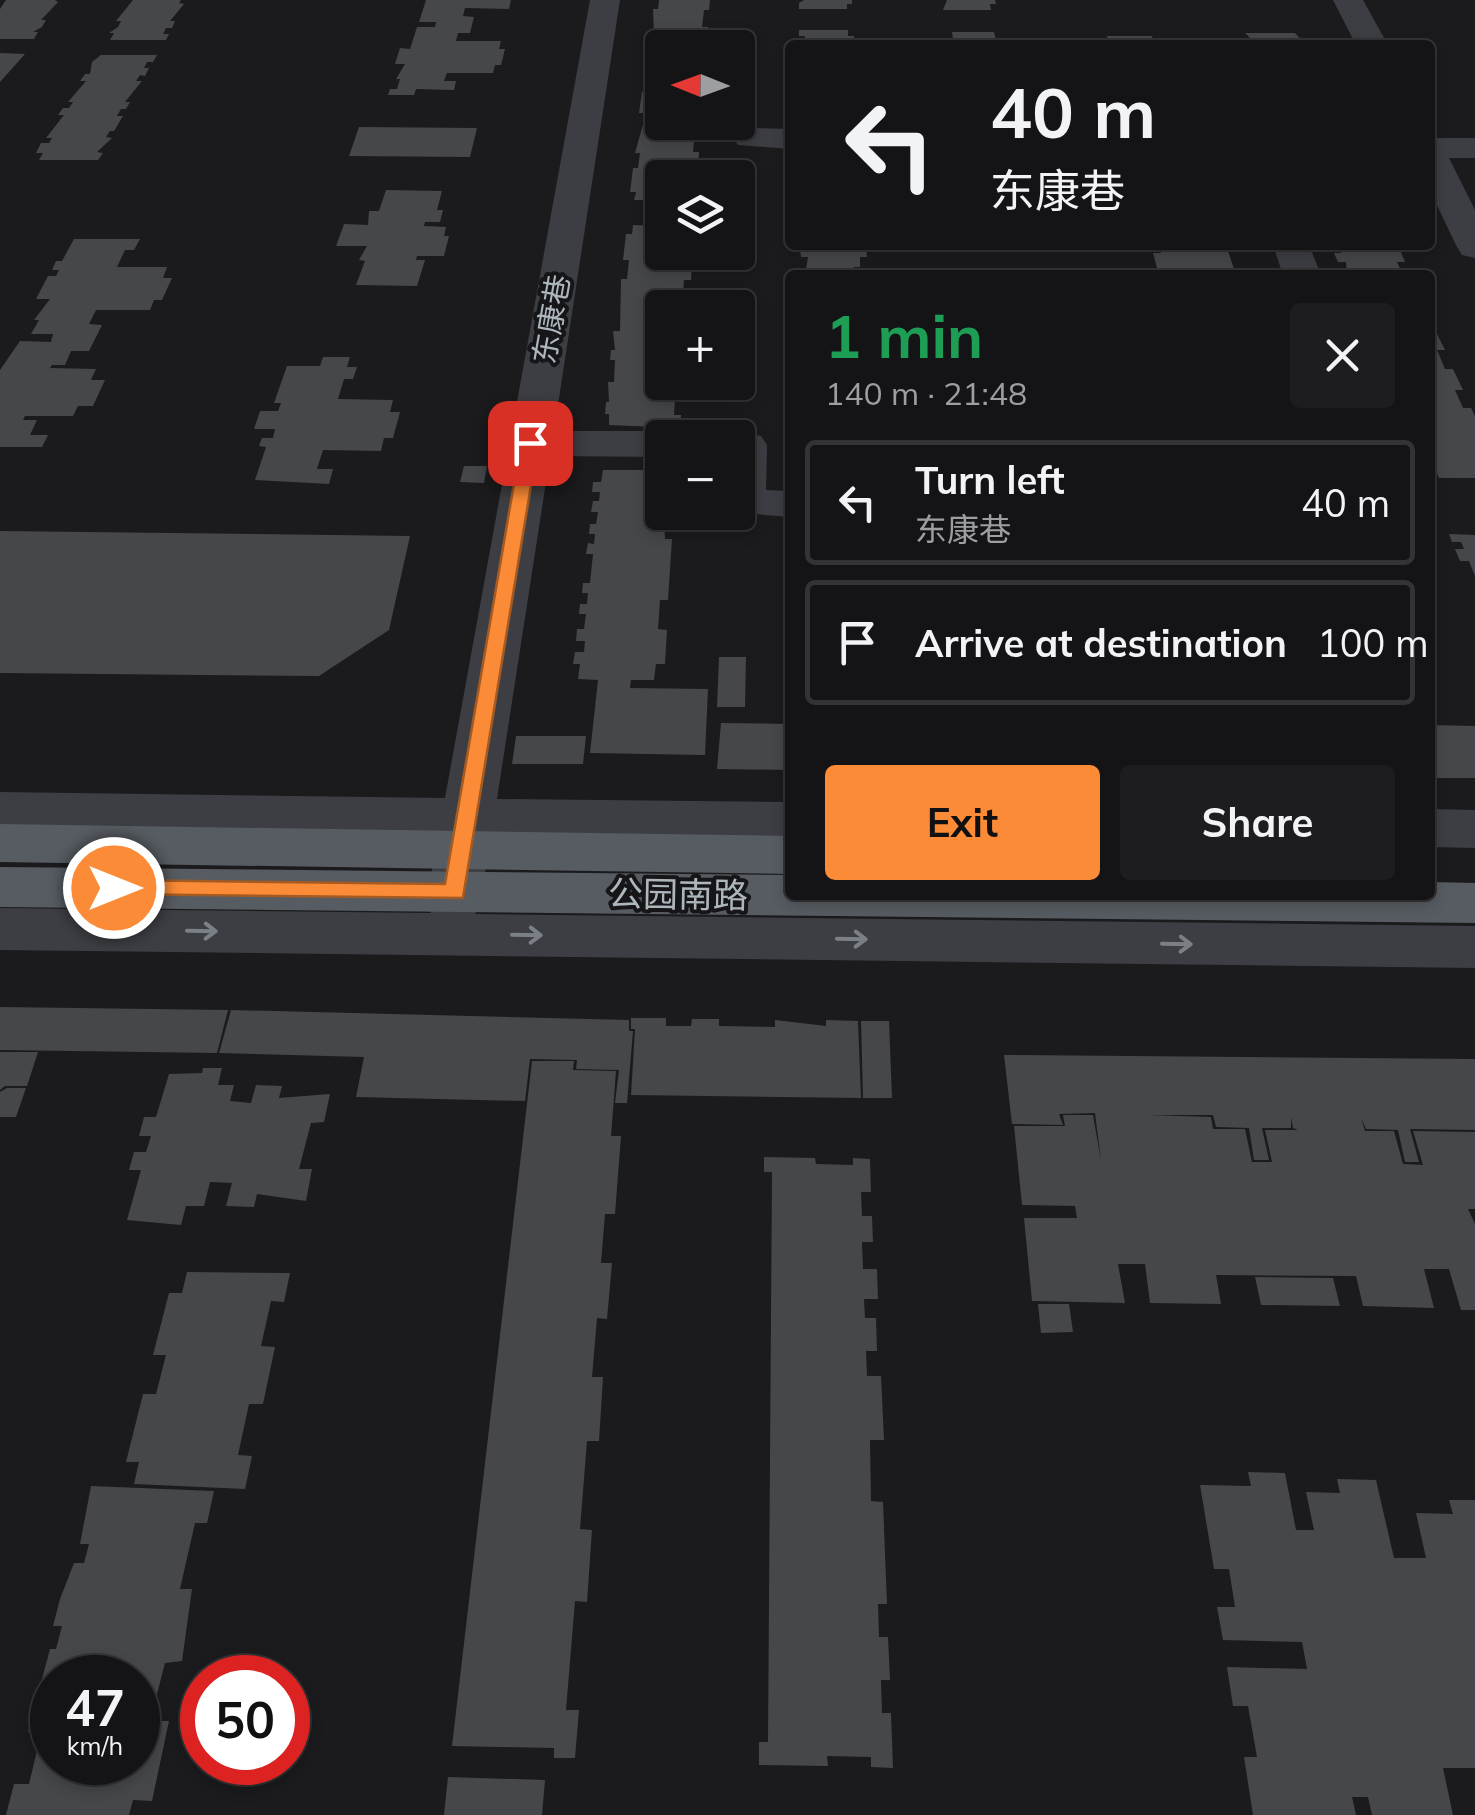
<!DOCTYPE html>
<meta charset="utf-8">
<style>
:root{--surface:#141416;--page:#1d1d1f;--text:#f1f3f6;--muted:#9d9ea1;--line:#333335;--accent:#fb8b36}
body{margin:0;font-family:Mulish,"Noto Sans SC",sans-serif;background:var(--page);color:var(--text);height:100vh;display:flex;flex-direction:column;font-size:38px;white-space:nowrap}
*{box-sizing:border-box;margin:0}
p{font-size:32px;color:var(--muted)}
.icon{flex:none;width:55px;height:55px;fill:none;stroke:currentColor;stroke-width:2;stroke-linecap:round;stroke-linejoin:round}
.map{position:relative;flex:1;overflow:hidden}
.drawer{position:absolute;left:785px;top:270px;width:650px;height:630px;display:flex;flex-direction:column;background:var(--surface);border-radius:10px;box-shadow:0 5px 15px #0003,0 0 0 2px var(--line)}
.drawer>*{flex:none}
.guide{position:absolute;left:785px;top:40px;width:650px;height:210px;border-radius:10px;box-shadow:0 5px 15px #0003,0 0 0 2px var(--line);background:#141416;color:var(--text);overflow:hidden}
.needle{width:65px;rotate:271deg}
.controls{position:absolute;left:645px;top:30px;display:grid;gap:20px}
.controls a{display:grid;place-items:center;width:110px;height:110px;border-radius:10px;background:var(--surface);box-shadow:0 5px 15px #0003,0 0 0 2px var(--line);font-size:50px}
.speed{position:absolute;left:30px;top:1655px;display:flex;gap:20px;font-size:50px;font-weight:700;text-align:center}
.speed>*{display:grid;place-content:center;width:130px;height:130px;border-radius:50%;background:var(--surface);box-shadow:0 5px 15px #0003,0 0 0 2px var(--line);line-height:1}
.speed small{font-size:25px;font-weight:400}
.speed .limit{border:15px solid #d22;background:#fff;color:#111}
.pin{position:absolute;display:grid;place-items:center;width:85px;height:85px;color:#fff;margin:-42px;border-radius:20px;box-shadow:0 5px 15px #0006}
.me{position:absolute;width:110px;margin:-55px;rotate:90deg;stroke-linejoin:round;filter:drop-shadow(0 0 8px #0008)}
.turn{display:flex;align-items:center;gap:35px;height:210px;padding:0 40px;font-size:45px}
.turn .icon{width:130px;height:130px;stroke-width:2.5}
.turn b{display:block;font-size:70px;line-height:85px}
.round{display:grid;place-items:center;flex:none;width:105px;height:105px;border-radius:10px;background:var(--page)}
.head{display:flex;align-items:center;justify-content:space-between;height:170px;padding:0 40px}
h1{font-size:60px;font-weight:700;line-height:75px;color:#1e9e55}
.button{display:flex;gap:20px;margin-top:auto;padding:20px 40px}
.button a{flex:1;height:115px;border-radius:10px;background:var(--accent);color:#111;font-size:40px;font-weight:700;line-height:115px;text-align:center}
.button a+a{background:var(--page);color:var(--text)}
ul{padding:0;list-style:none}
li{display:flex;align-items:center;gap:30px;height:125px;margin:0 20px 15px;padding:0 20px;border:5px solid var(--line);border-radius:10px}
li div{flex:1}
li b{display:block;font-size:38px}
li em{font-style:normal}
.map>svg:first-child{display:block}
</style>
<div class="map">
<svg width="1475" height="1815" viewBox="0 0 1475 1815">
<rect width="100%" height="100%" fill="#1b1b1d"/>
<g fill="#45474a" fill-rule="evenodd">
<path d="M6 0H55L58 2 41 20H46L42 27 33 32H38L34 39H0V9Z"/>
<path d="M133 0H181L179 3 184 4 170 21H175L172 28H166L163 34H169L166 40H110L114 33H109L118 27 121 21H116Z"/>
<path d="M426 0H511L509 9 465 8 463 16 474 17 470 33H458L456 41H501L499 49H505L501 65H495L493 73H447L444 81H456L454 90 416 89 414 95H388L390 89H397L400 79H396L405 64H395L400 48 410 49 417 27H435L436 22H419Z"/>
<path d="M659 0H710L709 10H704L702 27H708V34L654 33 653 9H658Z"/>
<path d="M804 0H852V4H847V9H799V3Z"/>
<path d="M947 0H995L996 4H990L991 10H943Z"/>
<path d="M799 30H848V36H854L855 45H805V36H799Z"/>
<path d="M952 32H994L996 40H1027L1028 45H954Z"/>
<path d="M1245 33H1295L1306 45H1257Z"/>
<path d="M1107 36H1152L1154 45H1110Z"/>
<path d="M653 52H662V122H702L701 131H695L693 152H699L698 169H692L691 178H662V200H634L636 192H630L633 168H638L640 153H635L644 121 645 113H639L642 92H647V58H652Z"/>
<path d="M0 53 25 54 0 82Z"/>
<path d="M101 55H157L153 62H147L144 68H149L145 76 140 75 136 81H142L125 102H130L126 109H121L117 116H123L114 131H110L106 137 112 138 97 152 103 153 98 160H39L43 153H36L41 143H49L52 138H46L64 115H58L63 108H69L73 102H68L86 81H80L85 74H90L92 62Z"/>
<path d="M359 127 477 128 470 157 349 156Z"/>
<path d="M386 190 442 191 437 210H443L440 222H425L424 226 446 227 444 236H449L444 256H417L416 260H425L417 286 356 285 365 261 359 260 367 246H336L344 224 368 225 369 211H379Z"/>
<path d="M633 225 662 226V252H686L685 260H692L691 280H684L682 308H662V382H676L674 415H681L680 428 609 425V414H605L606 402H609L608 382H614L615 360H610L611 350H615L613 331H620L621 279H627L629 260H623L626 234H632Z"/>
<path d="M74 239H140L134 250H125L117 267H167L163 278H172L162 300H154L150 310H96L89 324 102 325 89 351H71L65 365H52L50 368 96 369 91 380H105L93 406H78L73 416H25L23 420H37L30 435H48L42 447H0V370L20 341 51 342 53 334H31L39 320H34L50 299H36L48 276H56L59 270H52L56 261H62Z"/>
<path d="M808 245H866L867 257H860V267H854V275H805L808 257H801L800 249H808Z"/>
<path d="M1159 245H1226L1236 275H1159L1153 253H1161Z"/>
<path d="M1338 245H1398L1405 262H1397L1401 271H1395L1397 275H1347L1346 262H1338L1334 253H1341Z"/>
<path d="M1430 328H1434L1445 350H1437L1445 369H1453L1463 390H1455L1463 408H1471L1475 416V478H1439L1436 471H1430Z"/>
<path d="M323 357H350L347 367H357L353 379H344L338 399 393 400 390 412H400L393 438H384L381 451 323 450 317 469H333L329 484 255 480 266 447 259 446 262 438H273L275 429H254L260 411H278L281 403H274L287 366H320Z"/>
<path d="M464 466H487L484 483 460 482Z"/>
<path d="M603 470H662L665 539H672L668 600H660L658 629 667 630 665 664H656L654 680H631L630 688 708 689 705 755 590 753 598 680 578 679 580 664H573L575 652H584L585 641H576L577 629H584L586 614H579L580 604H587L588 593H582L583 583H590L593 554H586L588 543 594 544 595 534H589L590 524H596L598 512H591L593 501H599L600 492H592L593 482H601Z"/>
<path d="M0 531 410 536 389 630 319 676 0 673Z"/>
<path d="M1449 534 1475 535V576L1469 561H1460L1455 549H1464L1461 542H1452Z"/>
<path d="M719 657H746L745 707H717Z"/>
<path d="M721 723 790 724V770L717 769Z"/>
<path d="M1430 725 1475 726V778H1430Z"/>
<path d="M516 736H586L583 764H512Z"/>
<path d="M0 1007 228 1010 217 1053 0 1050Z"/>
<path d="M231 1010 629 1020V1031H633L627 1103H615L619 1070 576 1069 577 1060 530 1059 525 1101 356 1097 364 1057 219 1053Z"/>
<path d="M631 1018H666V1026H691L692 1019H719V1026L775 1027V1020L826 1026V1020L858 1021 861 1098 631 1095 635 1029H631Z"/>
<path d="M861 1021H889L892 1098H863Z"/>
<path d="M0 1052H38L27 1086H5L0 1090Z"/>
<path d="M1004 1055 1475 1059V1130L1410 1129 1419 1162H1405L1398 1130 1366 1129 1361 1118 1365 1131H1394L1403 1164 1423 1165 1413 1131 1475 1132V1209H1468L1475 1224V1310H1461L1449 1269H1424L1434 1308 1363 1306 1356 1276 1216 1275 1221 1304 1150 1303 1145 1264H1118L1125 1303 1032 1301 1024 1218H1077L1075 1206 1022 1205 1014 1126H1065L1063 1115H1093L1101 1161 1095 1113 1059 1114 1063 1125 1012 1124ZM1148 1115H1213L1216 1127 1249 1128 1254 1160H1269L1262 1128H1291V1117L1293 1128 1298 1130H1265L1272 1162H1252L1245 1129H1213L1211 1117Z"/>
<path d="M532 1061H574L573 1070 616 1071 611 1136H621L615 1214H605L601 1263H612L607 1319 597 1318 592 1377H603L599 1441H587L580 1529 592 1530 587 1602 575 1601 566 1710H579L575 1758H554V1748L452 1746Z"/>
<path d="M203 1068H222L218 1085H234L230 1101 251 1103 256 1085 282 1086 279 1098 330 1094 324 1122 311 1123 299 1169H312L306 1201 257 1194 254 1207 226 1206 232 1183 210 1182 204 1206H186L181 1225 127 1220 141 1170H129L134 1152H146L151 1136H139L144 1117H156L169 1074 202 1073Z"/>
<path d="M7 1088H26L16 1117H0V1092Z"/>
<path d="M764 1157 815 1158 816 1164 853 1165V1158L870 1159 871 1192H861L862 1216H872L873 1242H862L863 1269H877L878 1299H864L865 1318H876L877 1351H866L867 1376H881L884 1440H870L871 1501 883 1502 887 1604H878L879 1637H888L890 1680H881L882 1713H891L893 1768 871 1767V1757L827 1756 828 1766 759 1765V1742H768L772 1172H764Z"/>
<path d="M187 1272 290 1273 284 1302 271 1301 261 1346 275 1347 263 1404H249L238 1455 252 1456 245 1489 134 1484 139 1462H126L143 1394H156L166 1355H153L169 1293H182Z"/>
<path d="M1255 1277 1333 1278 1340 1306 1261 1305Z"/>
<path d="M1038 1304H1069L1073 1332 1041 1333Z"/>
<path d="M1248 1472 1285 1473 1296 1530H1314L1306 1492 1340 1493 1337 1479 1376 1480 1394 1558H1426L1416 1513 1453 1514 1449 1500H1475V1768H1443L1453 1815H1372L1368 1797H1352L1356 1815H1253L1244 1757H1257L1248 1706H1233L1227 1667 1307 1669 1302 1642 1223 1640 1217 1607H1235L1229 1569H1214L1200 1485 1251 1486Z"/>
<path d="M91 1486 214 1491 207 1523H195L180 1589H192L182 1661 165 1663 150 1721H169L152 1801 133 1800 129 1815H6L14 1784H29L41 1734 28 1732 50 1649H56L62 1626H53L60 1599 74 1563H84L89 1544H80ZM52 1678H138V1762H52Z"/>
<path d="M448 1777 545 1780 542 1815H444Z"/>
</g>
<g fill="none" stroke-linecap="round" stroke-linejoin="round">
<g fill="#3c3e43" fill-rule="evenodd">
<path d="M590 0H620L554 431H662L679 438H662V457L550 456 497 799 790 802V840L491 836 480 904 475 914 1475 926V968L0 950V908L431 913 426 904 438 835 0 830V792L445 798Z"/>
<path d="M1333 0H1363L1388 45H1356Z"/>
<path d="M750 128 790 129V149L738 145 733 138 738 131Z"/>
<path d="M1430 138H1475V158H1449L1475 210V258L1462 255 1457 247 1430 191Z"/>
<path d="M1273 245H1309L1321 275H1283Z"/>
<path d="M738 432 761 436 767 445 766 490 790 491V517L729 512H738V438H722Z"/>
<path d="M1430 809 1475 810V848L1430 847Z"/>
</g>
<g fill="#575c62" fill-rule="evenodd">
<path d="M0 824 790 836V874L0 862Z"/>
<path d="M0 867 790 875V895H1430V882L1475 883V923L0 907Z"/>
</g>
</g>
<defs><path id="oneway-shaft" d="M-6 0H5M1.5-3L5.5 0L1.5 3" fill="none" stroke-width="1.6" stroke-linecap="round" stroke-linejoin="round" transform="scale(2.5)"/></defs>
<g stroke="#7a8086">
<use href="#oneway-shaft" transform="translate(202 931) rotate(1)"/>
<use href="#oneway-shaft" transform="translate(527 935) rotate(1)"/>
<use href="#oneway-shaft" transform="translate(852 939) rotate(1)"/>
<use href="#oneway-shaft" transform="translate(1177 944) rotate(1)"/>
</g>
<path fill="#fb8b36" stroke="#a35a23" stroke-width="2.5" d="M530 438 538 443 463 898 106 894 102 888 106 883 114 880 445 884 521 443Z"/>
<g text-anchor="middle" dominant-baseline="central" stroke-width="8" stroke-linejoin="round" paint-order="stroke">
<g font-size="30" fill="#adb6bd" stroke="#161618">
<text transform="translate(551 319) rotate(-80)">东康巷</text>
</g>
<g font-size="35" fill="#adb6bd" stroke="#161618">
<text transform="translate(678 894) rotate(1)">公园南路</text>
</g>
</g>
</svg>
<div class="controls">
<a><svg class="needle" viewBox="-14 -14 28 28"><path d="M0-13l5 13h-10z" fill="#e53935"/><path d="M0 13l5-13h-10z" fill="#9d9ea1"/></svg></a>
<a><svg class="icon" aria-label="layers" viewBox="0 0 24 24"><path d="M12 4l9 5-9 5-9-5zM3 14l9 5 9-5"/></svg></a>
<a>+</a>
<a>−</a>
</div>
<div class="speed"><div>47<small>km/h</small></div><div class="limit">50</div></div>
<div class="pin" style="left:530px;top:443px;background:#d93025"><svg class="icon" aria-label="arrive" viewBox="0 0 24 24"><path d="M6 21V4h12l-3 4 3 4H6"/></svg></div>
<svg class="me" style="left:114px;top:888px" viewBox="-20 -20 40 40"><circle r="17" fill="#fb8b36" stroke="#fff" stroke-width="3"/><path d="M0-11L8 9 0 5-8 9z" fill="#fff"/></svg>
<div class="guide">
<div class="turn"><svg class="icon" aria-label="left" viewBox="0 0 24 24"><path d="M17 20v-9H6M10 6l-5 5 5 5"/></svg><div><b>40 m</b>东康巷</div></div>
</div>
<section class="drawer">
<div class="head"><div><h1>1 min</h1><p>140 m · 21:48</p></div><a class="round"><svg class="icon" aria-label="close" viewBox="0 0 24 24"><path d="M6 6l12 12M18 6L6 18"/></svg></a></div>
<ul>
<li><svg class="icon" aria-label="left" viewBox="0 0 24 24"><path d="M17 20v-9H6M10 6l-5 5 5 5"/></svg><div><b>Turn left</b><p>东康巷</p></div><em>40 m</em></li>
<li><svg class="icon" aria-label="arrive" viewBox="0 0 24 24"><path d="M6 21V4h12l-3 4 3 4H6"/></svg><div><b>Arrive at destination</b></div><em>100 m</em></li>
</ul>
<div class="button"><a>Exit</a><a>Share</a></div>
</section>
</div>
